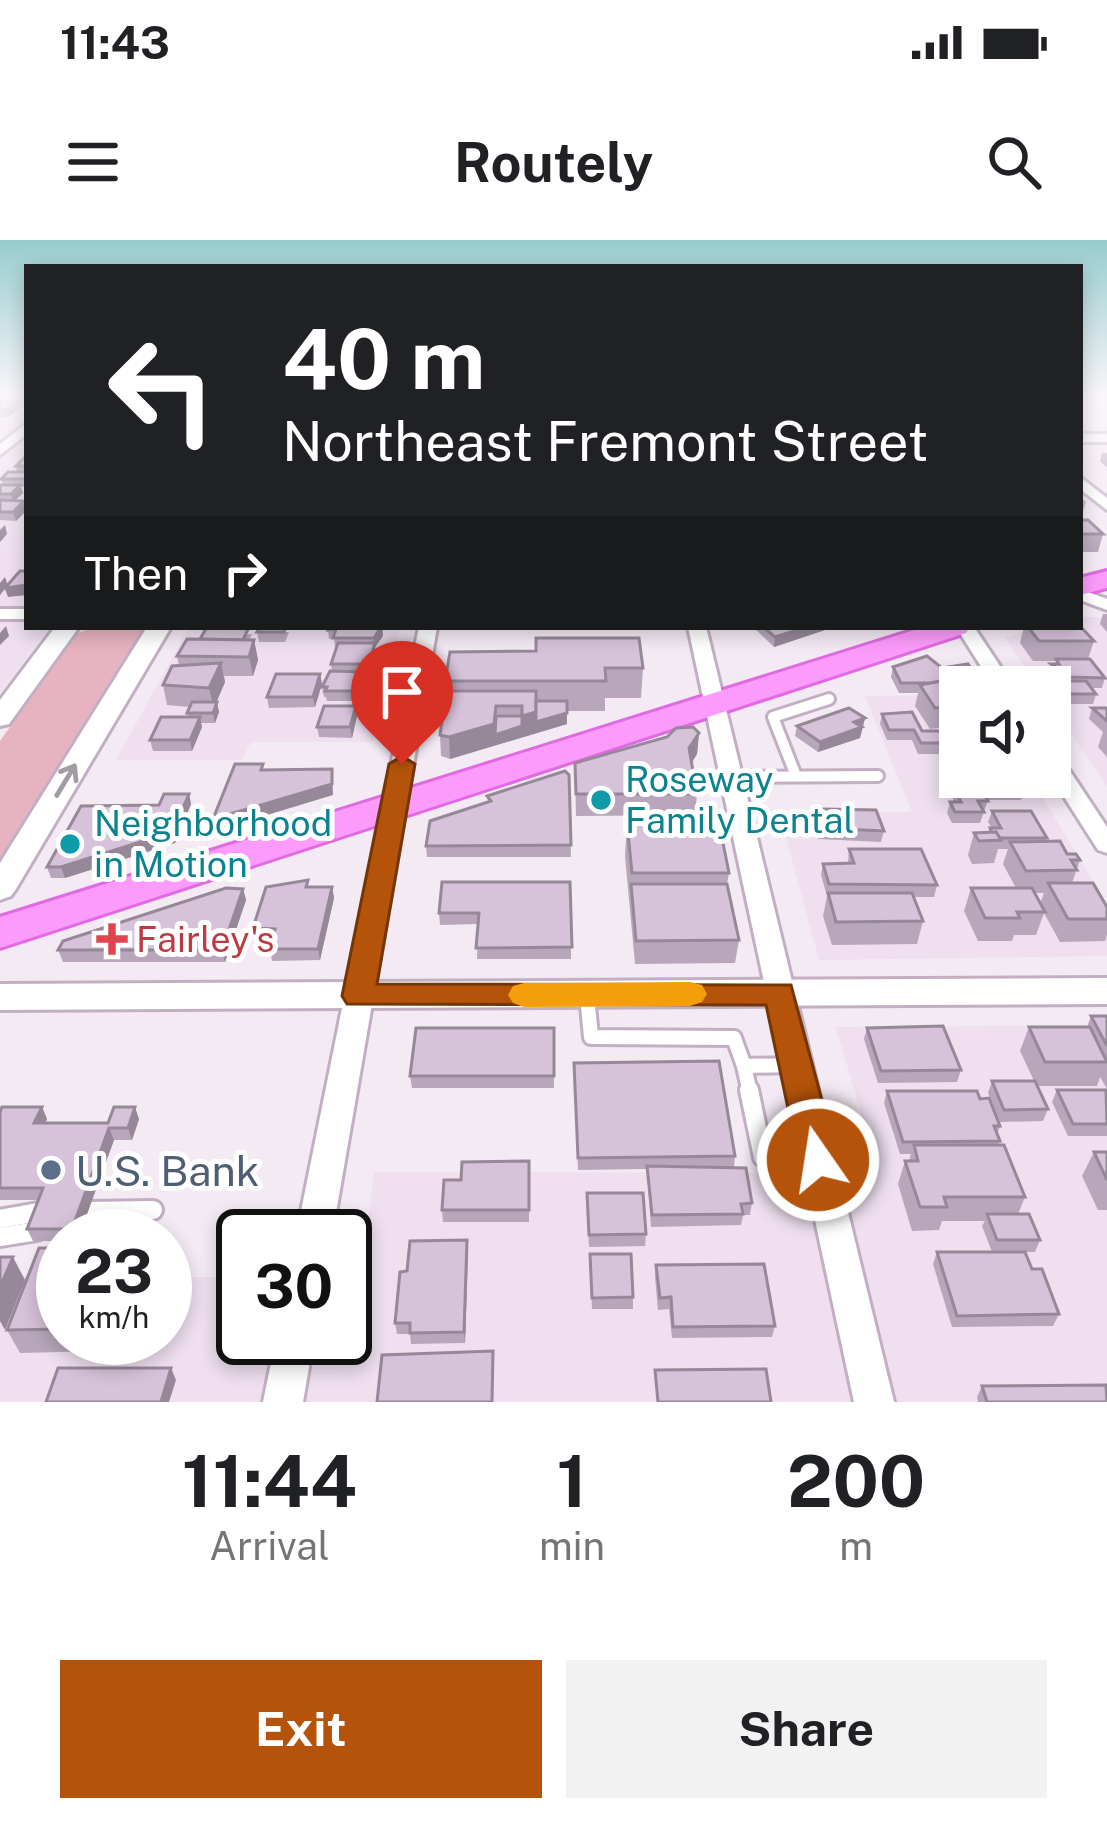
<!DOCTYPE html>
<style>
:root{--surface:#fff;--page:#f2f2f2;--text:#202124;--muted:#757577;--accent:#b45309}
body{margin:0;font-family:"Public Sans",sans-serif;background:var(--page);color:var(--text);height:100vh;display:flex;flex-direction:column;font-size:45px;white-space:nowrap}
*{box-sizing:border-box;margin:0}
p{font-size:39px;color:var(--muted)}
.icon{flex:none;width:66px;height:66px;fill:none;stroke:currentColor;stroke-width:2;stroke-linecap:round;stroke-linejoin:round}
.map{position:relative;height:1162px;overflow:hidden}
.sheet{display:flex;flex-direction:column;background:var(--surface);flex:1}
.sheet>*{flex:none}
.guide{position:absolute;left:24px;top:24px;width:1059px;height:366px;border-radius:0px;box-shadow:0 6px 18px #0003;background:#202124;color:#fff;overflow:hidden}
.fabs{position:absolute;left:939px;top:426px;display:grid;gap:24px}
.fabs a{display:grid;place-items:center;width:132px;height:132px;border-radius:0px;background:var(--surface);box-shadow:0 6px 18px #0003;font-size:60px}
.speed{position:absolute;left:36px;top:969px;display:flex;gap:24px;font-size:60px;font-weight:700;text-align:center}
.speed>*{display:grid;place-content:center;width:156px;height:156px;border-radius:50%;background:var(--surface);box-shadow:0 6px 18px #0003;line-height:1}
.speed small{font-size:30px;font-weight:400}
.speed .limit{border:6px solid #111;border-radius:18px;background:#fff;color:#111}
.pin{position:absolute;display:grid;place-items:center;width:102px;height:102px;color:#fff;margin:-123px -51px;border-radius:50% 50% 50% 0;rotate:-45deg;box-shadow:0 0 12px #0007}
.pin .icon{rotate:45deg}
.me{position:absolute;width:132px;margin:-66px;rotate:347deg;stroke-linejoin:round;filter:drop-shadow(0 0 9px #0008)}
.turn{display:flex;align-items:center;gap:42px;height:252px;padding:0 60px;font-size:54px}
.turn .icon{width:156px;height:156px;stroke-width:2.5}
.turn b{display:block;font-size:84px;line-height:102px}
.then{display:flex;align-items:center;height:114px;padding:0 60px;background:#0003;gap:24px;font-size:45px}
.eta{display:flex;justify-content:space-evenly;align-items:center;height:204px;text-align:center}
.eta b{font-size:72px;font-weight:700;line-height:84px}
.action{display:flex;gap:24px;margin-top:auto;padding:24px 60px}
.action a{flex:1;height:138px;border-radius:0px;background:var(--accent);color:#fff;font-size:48px;font-weight:700;line-height:138px;text-align:center}
.action a+a{background:var(--page);color:var(--text)}
.status{display:flex;justify-content:space-between;align-items:center;height:84px;padding:0 60px;background:var(--surface);direction:ltr}
.status svg{height:33px;fill:currentColor}
header{display:flex;justify-content:space-between;align-items:center;height:156px;padding:0 60px;background:var(--surface);font-size:54px;font-weight:700}
.map>svg:first-child{display:block}
</style>
<div class="status"><b>11:43</b><svg viewBox="0 0 49 12"><path d="M0 12V9h3v3zM5 12V6h3v6zM10 12V3h3v9zM15 12V0h3v12zM26 1h20v11H26zM47 4h2v5h-2z"/></svg></div>
<header><svg class="icon" aria-label="menu" viewBox="0 0 24 24"><path d="M4 6h16M4 12h16M4 18h16"/></svg>Routely<svg class="icon" aria-label="search" viewBox="0 0 24 24"><circle cx="10" cy="10" r="6"/><path d="M15 15l6 6"/></svg></header>
<div class="map">
<svg width="1107" height="1162" viewBox="0 0 1107 1162">
<rect width="100%" height="100%" fill="#f4eaf4"/>
<g fill="#efdfef">
<path d="M0 156H27V387H50L0 453Z"/>
<path d="M1080 377H1107V546L1050 463V447H1039L1005 398 1037 387H1080Z"/>
<path d="M189 387H400L373 502H251L242 520H116Z"/>
<path d="M960 455V537H1030L1107 664V716L819 720 779 572H912L865 456Z"/>
<path d="M1107 785V1162H0V1036H63V1098H165V1037H243V1098H345V1038L362 1037 374 932 878 933 836 787Z"/>
</g>
<path fill="#e8b3c1" d="M96 387 145 390 0 625V501L77 393Z"/>
<g fill="none" stroke-linecap="round" stroke-linejoin="round">
<defs>
<g id="service-far2">
<path d="M796 536 773 477 829 459"/>
<path d="M731 537 878 536"/>
</g>
<g id="service-far1">
<path d="M587 755 591 797 734 798 744 826 796 825"/>
<path d="M744 826 750 853"/>
</g>
<g id="service">
<path d="M749 850 763 917 818 920"/>
<path d="M88 971 153 970"/>
<path d="M0 979 44 971"/>
<path d="M81 989 130 988"/>
<path d="M0 997 37 991"/>
</g>
<g id="minor">
<path d="M27 183V194L0 215V204Z"/>
<rect x="1080" y="194" width="27" height="8"/>
<path d="M1080 237 1107 258V270L1080 249Z"/>
<path d="M1080 349 1107 359V370L1080 360Z"/>
<rect x="0" y="369" width="27" height="10"/>
<path d="M419 387H437L332 996H296Z"/>
<path d="M688 387H706L894 1162H854Z"/>
<path d="M956 387H974L1014 447H994Z"/>
<path d="M1050 511 1058 513 1107 587V613L1098 610 1050 535Z"/>
<path d="M276 1098H314L303 1162H263Z"/>
</g>
<g id="tertiary">
<path d="M55 387H79L9 484 0 486V460Z"/>
<path d="M147 387H171L16 649 11 656 0 660V623Z"/>
<path d="M1107 738V764L0 770V744Z"/>
</g>
<g id="primary">
<path d="M1107 331V348L1080 355V338Z"/>
<path d="M924 387H970L966 393 0 708V677Z"/>
</g>
</defs>
<use href="#service-far2" stroke="#c2afc3" stroke-width="16"/>
<use href="#service-far1" stroke="#c2afc3" stroke-width="20"/>
<use href="#service" stroke="#c2afc3" stroke-width="24"/>
<use href="#minor" stroke="#c2afc3" stroke-width="6"/>
<use href="#tertiary" stroke="#c2afc3" stroke-width="6"/>
<use href="#primary" stroke="#e06ae2" stroke-width="6"/>
<use href="#service-far2" stroke="#fff" stroke-width="10"/>
<use href="#service-far1" stroke="#fff" stroke-width="14"/>
<use href="#service" stroke="#fff" stroke-width="18"/>
<use href="#minor" fill="#fff" fill-rule="evenodd"/>
<use href="#tertiary" fill="#fff" fill-rule="evenodd"/>
<use href="#primary" fill="#fc9bfc" fill-rule="evenodd"/>
</g>
<g fill="#b8a7bb" fill-rule="evenodd">
<path d="M27 156 23 165H17L18 169 8 177H0L1 158Z"/>
<path d="M1102 213H1107V228L1100 221Z"/>
<path d="M27 217V247H21L23 253 15 261H24L27 270 16 281 0 280V245H3L1 239 17 232 16 226Z"/>
<path d="M1080 256 1086 262 1081 279H1080Z"/>
<path d="M1080 280 1103 294 1098 312H1080Z"/>
<path d="M1103 374H1107V392L1100 384Z"/>
<path d="M382 387 383 396 375 407 370 434H365L368 455H363L361 461H327L326 457H324L322 447 332 432 331 424 336 408H335L334 399H329L328 390Z"/>
<path d="M753 387H826L825 390 774 407Z"/>
<path d="M1024 387H1080L1094 401 1088 419 1105 438 1102 448H1092L1096 454 1093 464H1060L1051 451 1054 441H1057L1047 434 1051 424H1055L1056 421H1033L1020 403Z"/>
<path d="M257 392H289L285 402H259Z"/>
<path d="M252 394 249 400H254L258 420 253 436H224L225 442 216 462 219 472 215 483H201L202 487 192 511H153L150 500 188 477 187 473 190 467 167 465 163 445 179 426 177 416 200 399Z"/>
<path d="M450 412 643 428 641 458H605V471H567V484L450 519 441 516 440 495Z"/>
<path d="M893 427 942 428 980 443 979 447H960V486L930 489 915 466 918 453H899L891 437Z"/>
<path d="M320 434 322 444 315 467 269 468 267 457Z"/>
<path d="M356 466 357 476 352 498 319 497 317 487Z"/>
<path d="M1092 468H1107V517L1098 507 1103 492 1089 479Z"/>
<path d="M882 474 946 503 944 514H918L912 500H887L880 484Z"/>
<path d="M865 478 860 498 818 512 795 496 797 486Z"/>
<path d="M699 493 697 514 692 523 697 554 695 575 576 576 575 523Z"/>
<path d="M958 500H960V518L955 510Z"/>
<path d="M569 535 571 617H427L426 606 488 562 487 556Z"/>
<path d="M960 535V537L1030 544 1027 555H1023L1021 560H988L980 583H952L947 573 950 562H953L954 549H965L959 539Z"/>
<path d="M189 554 191 564 175 603 65 638H51L47 627 159 565Z"/>
<path d="M822 569 884 591 881 602 818 599 814 587 816 576 821 575Z"/>
<path d="M992 571 1047 598 1046 601 1080 620 1072 643 1107 667V695L1105 701 1060 702 1044 673 1036 695H1014L1012 701H978L964 671 971 648H1016L1003 624 1008 609H998L994 623 972 624 968 615 974 593H988L990 588H992L988 582ZM1035 653H1044L1040 664Z"/>
<path d="M627 583 729 633 727 644 739 700 735 723 635 724 625 616Z"/>
<path d="M849 609 937 645 934 657H913L923 681 917 704 832 705 823 676 827 656 821 635 823 624 848 623Z"/>
<path d="M570 642 571 719H477L478 684 440 685 439 673Z"/>
<path d="M309 647H332L334 658 320 720 272 721 270 709 272 700H256L253 688Z"/>
<path d="M243 649 246 660 225 722H63L58 710Z"/>
<path d="M1091 776H1107V849L1100 837 1097 846H1038L1048 869 1043 881 1000 882 988 853 992 841H1034L1020 811 1029 787H1087Z"/>
<path d="M554 788V848H412L410 836Z"/>
<path d="M867 788 961 830 957 842 878 843 864 799Z"/>
<path d="M574 823 735 916 734 927 752 963 750 975H743L741 985 651 987 647 929 578 930Z"/>
<path d="M1057 850 1107 852V896H1068L1052 862Z"/>
<path d="M887 851 980 859 1000 886 997 895 1000 901 998 905 1025 957 1018 974 1040 1000 1035 1012H992L982 986 985 981H942L939 990 912 991 898 944 905 921H909L911 914H900L884 863Z"/>
<path d="M42 867 47 879 45 883H108L139 879 132 900H114L79 996H63V1001H33L27 989 39 960H0V872Z"/>
<path d="M1094 912H1107V970H1098L1082 936Z"/>
<path d="M529 921V982H443L442 970 461 940Z"/>
<path d="M587 965 646 994 645 1006 589 1007Z"/>
<path d="M467 1000 465 1103 411 1104 410 1094H397L395 1083 407 1031Z"/>
<path d="M63 1008V1098H150L146 1110 20 1113 7 1090Z"/>
<path d="M937 1012 1032 1029 1059 1074 1053 1086 952 1087 933 1024Z"/>
<path d="M656 1025 775 1086 772 1097 672 1098 669 1069 658 1070 655 1037Z"/>
<path d="M590 1026 633 1057V1069H592Z"/>
<path d="M982 1146 1107 1162H978L977 1157Z"/>
</g>
<g fill="#968898">
<path d="M16 162 18 169 8 177 6 170Z"/>
<path d="M20 245 23 253 13 262 11 254Z"/>
<path d="M24 261 27 270 16 281 13 272Z"/>
<path d="M5 285 7 294 0 302V290Z"/>
<path d="M5 337 8 346 27 345V355L8 357 5 349 0 355V343Z"/>
<path d="M6 386 9 396 0 405V393Z"/>
<path d="M382 387 383 396 375 407 370 434 369 424 374 398Z"/>
<path d="M807 387H826L825 390 774 407 775 397Z"/>
<path d="M254 400 258 420 253 436 249 417Z"/>
<path d="M221 423 225 442 214 468 209 448Z"/>
<path d="M320 434 322 444 315 467 313 457Z"/>
<path d="M217 462 219 472 215 483 213 473Z"/>
<path d="M356 466 357 476 352 498 350 487Z"/>
<path d="M496 466V487L536 472 567 473V484L450 519 449 497Z"/>
<path d="M200 477 202 487 192 511 190 500Z"/>
<path d="M865 478 860 498 818 512 820 502 854 482Z"/>
<path d="M699 493 697 514 687 529 689 508Z"/>
<path d="M332 529 333 555 215 591 213 579Z"/>
<path d="M189 554 191 564 175 603 65 638 61 627Z"/>
<path d="M332 647 334 658 320 720 318 709Z"/>
<path d="M243 649 246 660 225 722 222 710Z"/>
<path d="M42 867 47 879 40 895 34 883Z"/>
<path d="M135 867 139 879 132 900 128 888Z"/>
<path d="M109 888 114 900 79 996H75L72 989Z"/>
<path d="M467 1000 468 1012 465 1103 464 1092Z"/>
<path d="M13 1017 25 1040 5 1090 0 1081V1047Z"/>
<path d="M141 1098H150L146 1110Z"/>
<path d="M171 1128 176 1140 169 1162H161Z"/>
</g>
<g fill="#d6c2d9" stroke="#968898" stroke-width="3">
<path d="M4 156H25L21 158H1Z"/>
<path d="M0 162H16L6 170H0Z"/>
<path d="M25 217H27V226H16Z"/>
<path d="M8 232H27V239H1Z"/>
<path d="M0 245H20L11 254H0Z"/>
<path d="M0 260 24 261 13 272H0Z"/>
<path d="M1080 280H1088L1103 294H1080Z"/>
<path d="M20 331H27V345L5 348Z"/>
<path d="M1080 386 1094 401H1039L1028 387Z"/>
<path d="M207 387H249L243 400 200 399Z"/>
<path d="M260 387H286L284 392H257Z"/>
<path d="M329 387H381L374 398H333L336 389 328 390Z"/>
<path d="M763 387H807L775 397Z"/>
<path d="M536 398H639L643 428H605L606 441H445L450 412 536 411Z"/>
<path d="M187 399 254 400 249 417 177 416Z"/>
<path d="M338 403H375L369 424H331Z"/>
<path d="M927 416 942 428 968 424 980 443H949L947 440 931 443H901L893 427Z"/>
<path d="M1056 419H1090L1105 438 1068 437 1051 424H1059Z"/>
<path d="M221 423 209 448 163 445 172 426Z"/>
<path d="M330 431 364 432 367 445 362 444 360 451H325L327 447H322Z"/>
<path d="M276 434H320L313 457H267Z"/>
<path d="M947 440 950 445 960 448V466L935 468 920 445Z"/>
<path d="M1054 441H1086L1096 454H1064Z"/>
<path d="M446 451H536V472L522 476V466H496L494 484 449 497 440 495Z"/>
<path d="M536 461H567V473L536 482Z"/>
<path d="M192 462H217L213 473H187Z"/>
<path d="M324 466H356L350 487H317Z"/>
<path d="M849 468 865 478 854 482 862 487 820 502 797 486Z"/>
<path d="M1092 468H1107V481Z"/>
<path d="M912 472 922 491H940L946 503H921L914 490H889L882 474Z"/>
<path d="M496 476H522V486L495 495Z"/>
<path d="M161 477H200L190 500H150Z"/>
<path d="M693 487 699 493 689 508 697 554H576L575 523 667 497 676 488Z"/>
<path d="M235 524H263L261 530 332 529V544L213 579Z"/>
<path d="M565 531 569 535 571 605 426 606 430 581 491 561 487 556Z"/>
<path d="M967 537H1023L1030 544H1022L1025 549H982L988 561H978L984 572H955L950 562H961L954 549H978Z"/>
<path d="M164 554H189L172 592 61 627H47L81 566 159 565Z"/>
<path d="M822 569 876 570 884 591 820 588 816 576 824 575Z"/>
<path d="M992 571H1031L1047 598H1000L996 592 992 593 990 588H1001Z"/>
<path d="M627 583H719L729 633H632Z"/>
<path d="M996 592 1001 600 979 601 974 593Z"/>
<path d="M1060 601 1067 614H1076L1080 620H1071L1077 630 1026 631 1010 602Z"/>
<path d="M849 609H921L937 645 829 644 823 624 854 623Z"/>
<path d="M308 640 306 647H332L318 709H270L275 689 253 688 266 647Z"/>
<path d="M442 642H570L572 707 476 708 479 673H439Z"/>
<path d="M1048 643H1093L1107 667V679H1068Z"/>
<path d="M631 644H727L739 700 636 701Z"/>
<path d="M226 648 243 649 222 710H58L63 701Z"/>
<path d="M971 648H1032L1045 672H1017L1020 678H985Z"/>
<path d="M828 653H912L923 681 836 682Z"/>
<path d="M1091 776H1107V806Z"/>
<path d="M943 786 961 830 881 831 867 788Z"/>
<path d="M1029 787H1090L1107 822H1045Z"/>
<path d="M416 788H554V836H410Z"/>
<path d="M719 821 735 916 578 918 574 823Z"/>
<path d="M992 841H1035L1048 869 1004 870Z"/>
<path d="M1057 850H1106L1107 884H1073Z"/>
<path d="M887 851H977L980 859 989 858 1000 886H994L1000 901 903 902Z"/>
<path d="M2 867H42L34 883H108L114 867H135L128 888H109L72 989H27L43 948H0V872Z"/>
<path d="M914 905H1004L1025 957H944L947 967H920L905 921H918Z"/>
<path d="M1094 912H1107V940Z"/>
<path d="M529 921V970H442L444 940H461L462 922Z"/>
<path d="M647 926 746 928 752 963 741 964 743 974 652 975Z"/>
<path d="M587 953H643L646 994 589 995Z"/>
<path d="M987 974H1029L1040 1000H997Z"/>
<path d="M467 1000 464 1092 410 1093V1083H395L400 1032 407 1031 410 1001Z"/>
<path d="M39 1008H63V1089L7 1090Z"/>
<path d="M937 1012H1025L1032 1029H1042L1059 1074 957 1076Z"/>
<path d="M590 1014H631L633 1057 592 1058Z"/>
<path d="M0 1017H13L0 1047Z"/>
<path d="M764 1024 775 1086 673 1087 671 1057 660 1058 656 1025Z"/>
<path d="M493 1111 492 1162H377L382 1115Z"/>
<path d="M58 1128H171L161 1162H46Z"/>
<path d="M766 1129 771 1162H658L655 1130Z"/>
<path d="M1106 1145 1107 1162H987L982 1146Z"/>
</g>
<defs><path id="oneway-shaft" d="M-6 0H5M1.5-3L5.5 0L1.5 3" fill="none" stroke-width="1.6" stroke-linecap="round" stroke-linejoin="round" transform="scale(3)"/></defs>
<use stroke="#a29ca4" href="#oneway-shaft" transform="translate(66 540) rotate(-59)"/>
<linearGradient id="sky" x2="0" y2="1"><stop stop-color="#97ccce"/><stop offset="0.49" stop-color="#faf6fa"/><stop offset="1" stop-color="#faf6fa" stop-opacity="0"/></linearGradient>
<rect width="1107" height="318" fill="url(#sky)"/>
<path fill="#b45309" stroke="#753606" stroke-width="3" d="M402 516 415 524 377 744 791 745 838 920 832 931 818 936 805 931 799 920 766 765 347 764 342 756 389 524Z"/>
<path fill="#f59e0b" d="M690 742 702 745 707 754 702 762 690 766 524 767 513 763 508 755 513 746 524 743Z"/>
<g fill="#0f9aa8" stroke="#fff" stroke-width="4.5">
<circle cx="601" cy="560" r="12"/>
<circle cx="70" cy="604" r="12"/>
</g>
<path fill="#e0444e" stroke="#fff" stroke-width="4.5" d="M106 681h12v12h12v12h-12v12h-12v-12h-12v-12h12z"/>
<circle fill="#5c6f8a" stroke="#fff" stroke-width="4.5" cx="51" cy="930" r="12"/>
<g text-anchor="middle" dominant-baseline="central" stroke-width="10" stroke-linejoin="round" paint-order="stroke">
<g font-size="36" fill="#0d838f" stroke="#fff" text-anchor="start">
<text x="625" y="539">Roseway<tspan x="625" dy="41">Family Dental</tspan></text>
<text x="94" y="583">Neighborhood<tspan x="94" dy="41">in Motion</tspan></text>
</g>
<g font-size="36" fill="#be3a42" stroke="#fff" text-anchor="start">
<text x="136" y="699">Fairley's</text>
</g>
<g font-size="42" fill="#4e5e75" stroke="#fff" text-anchor="start">
<text x="75" y="930">U.S. Bank</text>
</g>
</g>
</svg>
<div class="fabs">
<a><svg class="icon" aria-label="sound" viewBox="0 0 24 24"><path d="M4 9h4l5-4v14l-5-4H4zM17 9q2 3 0 6"/></svg></a>
</div>
<div class="speed"><div>23<small>km/h</small></div><div class="limit">30</div></div>
<div class="pin" style="left:402px;top:524px;background:#d93025"><svg class="icon" aria-label="arrive" viewBox="0 0 24 24"><path d="M6 21V4h12l-3 4 3 4H6"/></svg></div>
<svg class="me" style="left:818px;top:920px" viewBox="-20 -20 40 40"><circle r="17" fill="#b45309" stroke="#fff" stroke-width="3"/><path d="M0-11L8 9 0 5-8 9z" fill="#fff"/></svg>
<div class="guide">
<div class="turn"><svg class="icon" aria-label="left" viewBox="0 0 24 24"><path d="M17 20v-9H6M10 6l-5 5 5 5"/></svg><div><b>40 m</b>Northeast Fremont Street</div></div>
<div class="then">Then<svg class="icon" aria-label="right" viewBox="0 0 24 24"><path d="M7 20v-9h11M14 6l5 5-5 5"/></svg></div>
</div>
</div>
<section class="sheet">
<div class="eta">
<div><b>11:44</b><p>Arrival</p></div>
<div><b>1</b><p>min</p></div>
<div><b>200</b><p>m</p></div>
</div>
<div class="action"><a>Exit</a><a>Share</a></div>
</section>
